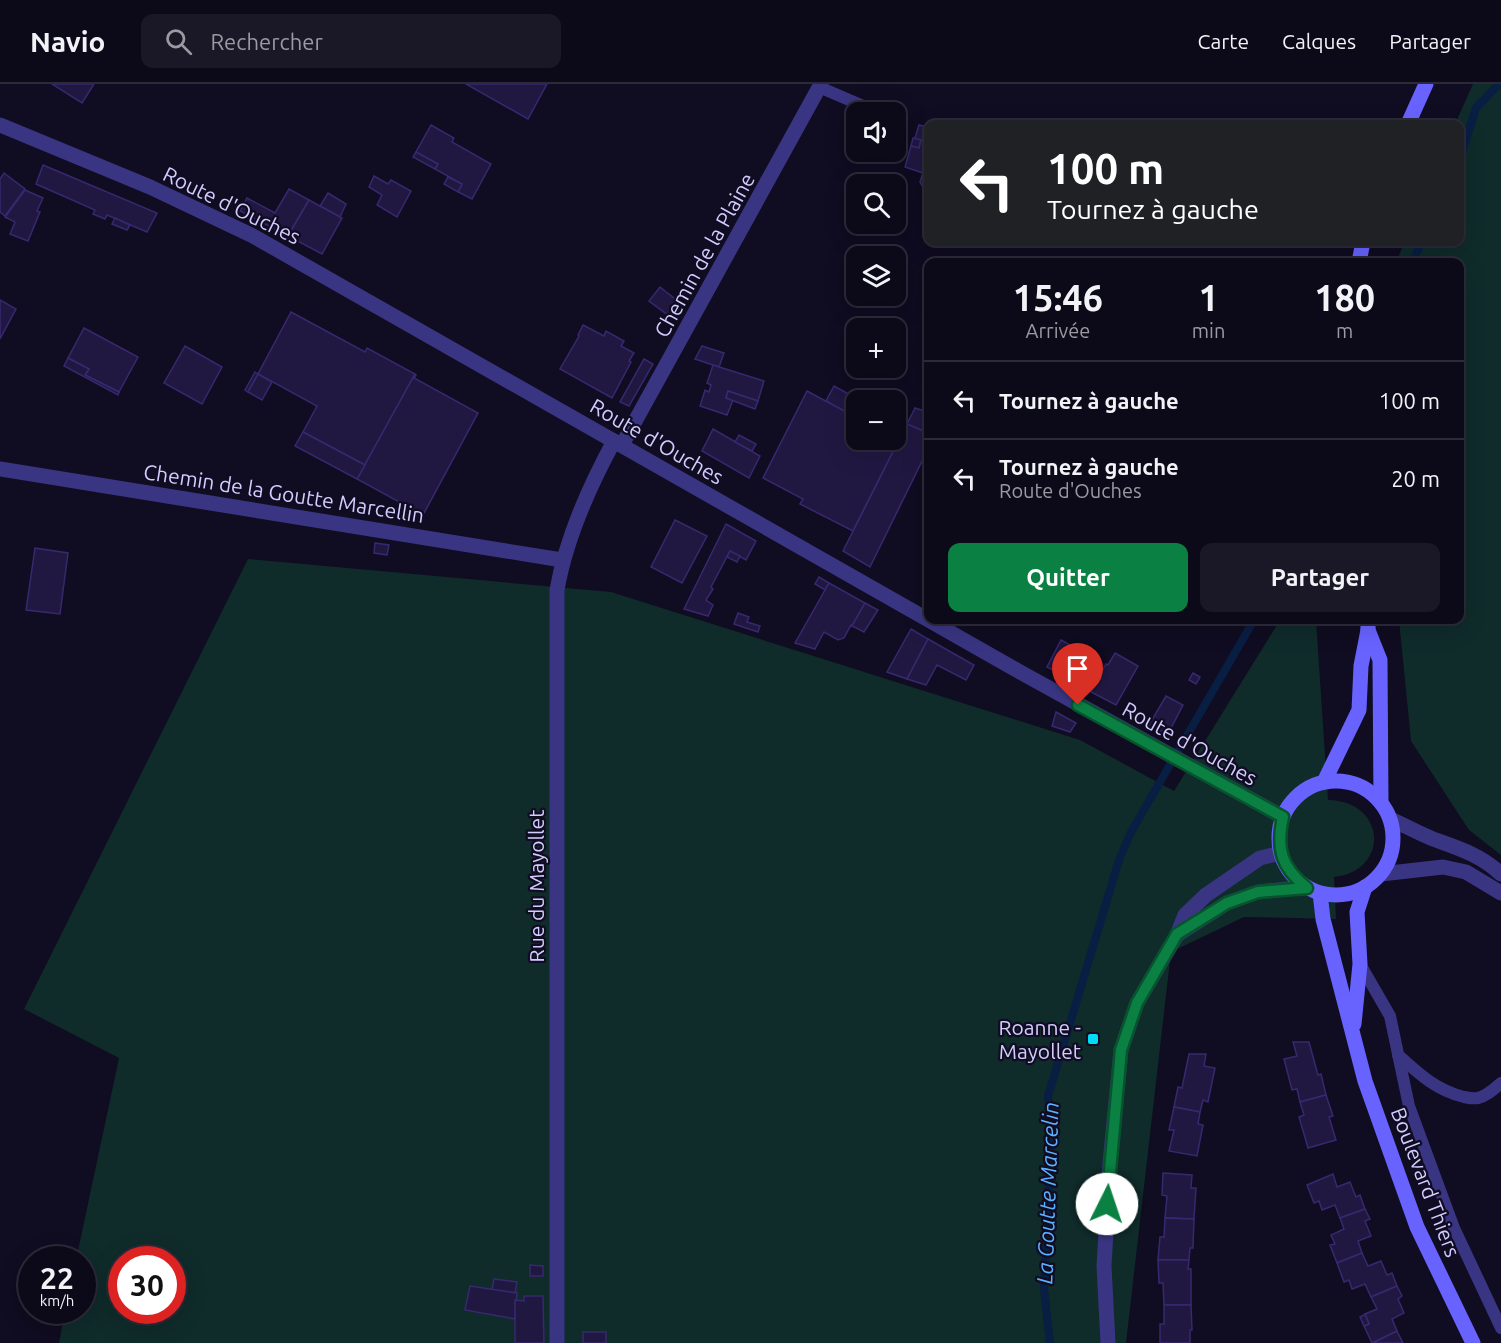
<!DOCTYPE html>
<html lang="fr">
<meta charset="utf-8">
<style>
:root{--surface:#0c0919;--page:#1a1726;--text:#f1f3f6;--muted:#9a9aa2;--line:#2c2a38;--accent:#0b8043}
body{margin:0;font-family:Ubuntu,sans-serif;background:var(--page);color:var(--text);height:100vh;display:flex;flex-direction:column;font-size:22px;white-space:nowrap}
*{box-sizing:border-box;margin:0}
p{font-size:20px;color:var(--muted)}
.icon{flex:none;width:33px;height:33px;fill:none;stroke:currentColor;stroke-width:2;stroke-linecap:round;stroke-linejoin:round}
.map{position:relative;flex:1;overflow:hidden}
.details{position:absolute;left:924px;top:174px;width:540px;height:366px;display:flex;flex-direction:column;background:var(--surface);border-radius:12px;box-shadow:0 6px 24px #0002,0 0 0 2px var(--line)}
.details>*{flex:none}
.hud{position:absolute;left:924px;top:36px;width:540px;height:126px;border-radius:12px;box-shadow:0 6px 24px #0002,0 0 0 2px var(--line);background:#202124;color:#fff;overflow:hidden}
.buttons{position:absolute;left:846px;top:18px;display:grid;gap:12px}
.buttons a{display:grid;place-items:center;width:60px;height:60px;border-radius:12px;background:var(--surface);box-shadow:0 6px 24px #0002,0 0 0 2px var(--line);font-size:30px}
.speed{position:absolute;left:18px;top:1162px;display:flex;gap:12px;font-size:30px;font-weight:700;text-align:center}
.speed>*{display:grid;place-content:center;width:78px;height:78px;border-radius:50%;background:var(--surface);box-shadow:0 6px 24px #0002,0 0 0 2px var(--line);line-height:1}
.speed small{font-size:15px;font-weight:400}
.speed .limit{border:9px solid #d22;background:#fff;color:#111}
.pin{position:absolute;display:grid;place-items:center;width:51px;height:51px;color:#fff;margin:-62px -26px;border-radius:50% 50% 50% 0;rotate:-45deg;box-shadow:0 0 6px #0007}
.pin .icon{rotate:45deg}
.me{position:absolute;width:66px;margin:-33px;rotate:4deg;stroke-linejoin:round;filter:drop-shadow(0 0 4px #0008)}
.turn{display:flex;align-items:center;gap:21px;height:126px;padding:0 24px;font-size:27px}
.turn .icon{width:78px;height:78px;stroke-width:2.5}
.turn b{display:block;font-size:42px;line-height:51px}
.eta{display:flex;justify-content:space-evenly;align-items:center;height:102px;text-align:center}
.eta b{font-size:36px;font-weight:700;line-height:42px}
.primary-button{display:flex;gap:12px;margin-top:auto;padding:12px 24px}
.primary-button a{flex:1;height:69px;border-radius:12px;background:var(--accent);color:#fff;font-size:24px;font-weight:700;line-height:69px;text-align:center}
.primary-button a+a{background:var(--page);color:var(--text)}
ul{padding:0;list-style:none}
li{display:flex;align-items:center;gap:18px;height:78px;padding:0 24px;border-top:2px solid var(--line)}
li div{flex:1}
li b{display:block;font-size:22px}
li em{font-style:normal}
header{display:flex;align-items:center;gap:36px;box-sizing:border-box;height:84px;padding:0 30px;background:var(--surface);border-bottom:2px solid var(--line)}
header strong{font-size:28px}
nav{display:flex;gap:33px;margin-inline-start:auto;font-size:21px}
.search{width:420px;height:54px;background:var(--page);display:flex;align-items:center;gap:15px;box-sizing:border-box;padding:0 21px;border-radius:12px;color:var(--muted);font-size:22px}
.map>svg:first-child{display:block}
</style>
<header>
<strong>Navio</strong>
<div class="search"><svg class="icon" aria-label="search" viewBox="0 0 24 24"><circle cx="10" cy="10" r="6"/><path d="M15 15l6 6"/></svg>Rechercher</div>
<nav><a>Carte</a><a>Calques</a><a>Partager</a></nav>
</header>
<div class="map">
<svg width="1501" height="1259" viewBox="0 0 1501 1259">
<rect width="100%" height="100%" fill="#100c21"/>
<g fill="#0f2b2a" fill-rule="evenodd">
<path d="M1473 0H1501V771L1469 746 1411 657 1399 536H1460V178H1396L1405 158H1460V40H1455Z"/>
<path d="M248 475 611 508 1080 656 1174 707 1280 536H1316L1328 716C1387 717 1390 787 1334 793L1336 835 1244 833 1171 868 1126 1259H59L65 1227H82V1176H76L119 974 24 925ZM122 1176H172V1227H122Z"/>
</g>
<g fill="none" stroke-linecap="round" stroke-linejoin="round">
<g stroke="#091e43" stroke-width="8">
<path d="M1460 74 1476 24 1499 0"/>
<path d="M1460 110V115"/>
<path d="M1412 178 1422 158"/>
<path d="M1050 1259 1044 1205 1051 1056 1048 1012 1119 776 1131 748 1254 536"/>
</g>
</g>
<g fill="#211842" stroke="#37296f" stroke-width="1.5">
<path d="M52 0H94L82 19Z"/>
<path d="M466 0H547L528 35Z"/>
<path d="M431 41 454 54 452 58 491 80 472 115 458 108 462 100 435 85 438 80 416 68Z"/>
<path d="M919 41 928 43V59L915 54Z"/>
<path d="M913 54 921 56 919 64 911 62Z"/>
<path d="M921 56 928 59V111L920 98 923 89 905 83 911 62 919 64Z"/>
<path d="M416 68 438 80 435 85 413 73Z"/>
<path d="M43 81 157 129 147 148 107 131 105 135 93 130 95 126 36 100Z"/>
<path d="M4 89 25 105 5 132 0 128V95Z"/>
<path d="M374 92 388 100 391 96 411 107 397 133 377 121 382 111 369 103Z"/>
<path d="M448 93 462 100 458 108 444 100Z"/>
<path d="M289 105 309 116 288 152 240 127 247 114 275 129Z"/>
<path d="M25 106 43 114 37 127 40 128 28 157 10 150 15 138 5 133Z"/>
<path d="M328 109 346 120 340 133 320 122Z"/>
<path d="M309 116 342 134 322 170 288 152Z"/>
<path d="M115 134 130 141 127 146 112 140Z"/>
<path d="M660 203 679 218 669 232 649 217Z"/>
<path d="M0 216 16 225 0 255Z"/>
<path d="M291 228 365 268 367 264 415 290 365 381 303 348 317 322 258 290Z"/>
<path d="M583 241 604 252 606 247 624 257 621 262 634 269 629 277 631 278 612 314 560 285 579 252 578 251Z"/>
<path d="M84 244 138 273 119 308 85 291 89 285 68 274Z"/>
<path d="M185 262 222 283 202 320 164 299Z"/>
<path d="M702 262 724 269 719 283 695 275Z"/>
<path d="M68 274 89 285 85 291 119 308 118 311 64 282Z"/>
<path d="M644 275 653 280 629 322 620 318Z"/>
<path d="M713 281 764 297 758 317 728 307 726 314 733 316 727 331 700 322 705 306 709 308 711 301 707 299Z"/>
<path d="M255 288 258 290 248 308 245 306Z"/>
<path d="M258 290 272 298 262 316 248 308Z"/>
<path d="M415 290 416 291 414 294 478 329 423 431 357 395Z"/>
<path d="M834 302 854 313 846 328 826 317Z"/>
<path d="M728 307 758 317 755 325 726 314Z"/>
<path d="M807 307 846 328 854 313 861 316H856V356H896V334L907 340 853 447 800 420 803 415 763 394Z"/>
<path d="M915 324 928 328V349L907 340Z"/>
<path d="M907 340 928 349V365L870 483 843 467Z"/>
<path d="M713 345 760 372 749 394 702 367Z"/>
<path d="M303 348 365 381 357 395 295 362Z"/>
<path d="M739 351 756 360 752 367 735 358Z"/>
<path d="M675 436 707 452 682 499 651 483Z"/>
<path d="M726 440 756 457 746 476 730 467 711 503 713 505 706 516 713 521 708 532 684 525Z"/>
<path d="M375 459 389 461 387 471 374 469Z"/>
<path d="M35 464 68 469 60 530 26 526Z"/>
<path d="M730 467 740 472 737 478 727 473Z"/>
<path d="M819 493 829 499 825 506 815 500Z"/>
<path d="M829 499 865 519 852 542 851 541 844 554 838 556 824 548 815 565 795 559Z"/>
<path d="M865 519 878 526 864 548 852 542Z"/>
<path d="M738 529 749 533 747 538 760 542 758 548 734 540Z"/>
<path d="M911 545 928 555 907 595 887 588Z"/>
<path d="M928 555 974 581 966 596 937 581 926 601 907 595Z"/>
<path d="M1061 556 1074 563 1060 590 1047 583Z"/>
<path d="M1115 569 1138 582 1116 621 1091 608 1106 580 1108 581Z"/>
<path d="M1193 589 1200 593 1196 600 1189 596Z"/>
<path d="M1166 612 1183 621 1170 646 1161 647 1149 641Z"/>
<path d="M1056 628 1076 639 1070 648 1052 642Z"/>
<path d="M1293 958H1309L1318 991 1321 990 1326 1011 1300 1018 1297 1005 1292 1006 1284 975 1297 972Z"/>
<path d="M1189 970H1206L1204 982 1215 984 1208 1018 1203 1016 1200 1028 1174 1023 1178 1003 1182 1004Z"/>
<path d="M1326 1011 1333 1032 1329 1033 1336 1056 1308 1064 1299 1033 1304 1031 1300 1018Z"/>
<path d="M1174 1023 1200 1028 1198 1040 1203 1041 1197 1072 1169 1067 1174 1046H1169Z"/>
<path d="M1163 1089 1192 1091 1191 1104H1196L1194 1135 1165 1134 1167 1112 1162 1111Z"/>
<path d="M1333 1090 1337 1103 1350 1098 1356 1113 1360 1111 1365 1125 1340 1134 1335 1121 1322 1126 1319 1117 1314 1119 1307 1101Z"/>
<path d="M1365 1125 1370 1135 1365 1137 1371 1152 1358 1157 1362 1169 1337 1179 1330 1161 1335 1160 1331 1151 1344 1145 1340 1134Z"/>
<path d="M1165 1134 1194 1135 1193 1164H1190L1189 1176H1158L1160 1153H1164Z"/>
<path d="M1362 1169 1368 1182 1381 1177 1387 1191 1392 1189 1397 1202 1371 1213 1365 1200 1352 1205 1349 1196 1344 1198 1337 1179Z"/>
<path d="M1158 1176H1189L1188 1185H1191V1221H1164L1163 1199H1159Z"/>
<path d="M530 1181 543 1182V1192H530Z"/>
<path d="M494 1195 517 1198 515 1209 492 1206Z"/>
<path d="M470 1202 517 1209 515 1235 465 1226Z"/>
<path d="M1397 1202 1402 1212 1398 1215 1404 1229 1392 1235 1397 1247 1372 1259 1364 1242 1369 1240 1365 1230 1377 1225 1371 1213Z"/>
<path d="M524 1212H543L544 1259H515V1216L524 1217Z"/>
<path d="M1164 1221H1191L1192 1246H1190V1259H1160V1240H1164Z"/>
<path d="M1365 1230 1369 1240 1364 1242 1360 1233Z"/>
<path d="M1397 1247 1403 1259H1373Z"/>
<rect x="583" y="1248" width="23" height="11"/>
</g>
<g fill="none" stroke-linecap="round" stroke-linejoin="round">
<g stroke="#393582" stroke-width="12">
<path d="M819 3 877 28"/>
<path d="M1360 880 1390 932 1409 1022 1454 1144 1501 1244"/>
<path d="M1398 971C1419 990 1436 1006 1464 1013 1469 1014 1473 1015 1478 1014 1487 1012 1494 1005 1501 999"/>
</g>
<g stroke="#393582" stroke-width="15">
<path d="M0 41 150 103 253 152 1020 588 1283 733"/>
<path d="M622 361 821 0"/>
<path d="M0 385 562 476"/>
<path d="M1390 735C1404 741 1418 749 1433 755 1458 764 1481 771 1501 790"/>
<path d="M1281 769 1260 774 1206 811 1185 831 1177 851 1227 819 1258 808 1307 803"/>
<path d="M1381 790 1443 783 1466 788 1501 809"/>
<path d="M557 1259V506C566 454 589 403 614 357"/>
<path d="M1108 1259 1104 1182 1110 1079 1121 966 1137 919 1177 851"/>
</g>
<g stroke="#6863ff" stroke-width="15">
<path d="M1408 40 1426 0"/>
<path d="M1359 178 1363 158"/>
<path d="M1368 546 1380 576 1381 719"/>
<circle cx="1336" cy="754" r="57"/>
<path d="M1324 698 1359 626 1361 582 1368 546V536"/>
<path d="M1320 809 1323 835 1365 997 1417 1143 1473 1259"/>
<path d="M1354 940 1360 880 1357 828 1365 803"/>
</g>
</g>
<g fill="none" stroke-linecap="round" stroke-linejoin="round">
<defs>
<path id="route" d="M1078 621 1283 733C1276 765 1281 783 1307 804L1258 808 1227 819 1177 850 1137 919 1121 966 1107 1120"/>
</defs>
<use href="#route" stroke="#07532c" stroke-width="15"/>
<use href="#route" stroke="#0b8043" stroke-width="10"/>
</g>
<rect fill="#00dcf7" stroke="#100c21" stroke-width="2" x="1087" y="949" width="12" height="12" rx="3"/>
<g text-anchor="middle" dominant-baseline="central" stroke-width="4.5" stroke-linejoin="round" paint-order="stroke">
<g font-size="21" fill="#d2ccff" stroke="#100c21">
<text transform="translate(232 121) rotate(26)">Route d'Ouches</text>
<text transform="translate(704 171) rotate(-61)">Chemin de la Plaine</text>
<text transform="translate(657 357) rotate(30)">Route d'Ouches</text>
<text transform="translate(284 409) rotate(9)">Chemin de la Goutte Marcellin</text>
<text transform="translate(1190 659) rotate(29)">Route d'Ouches</text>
<text transform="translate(536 802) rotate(-90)">Rue du Mayollet</text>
<text transform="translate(1426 1098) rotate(69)">Boulevard Thiers</text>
</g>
<g font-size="21" fill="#d2ccff" stroke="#100c21" text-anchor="end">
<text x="1081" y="943">Roanne -<tspan x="1081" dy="24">Mayollet</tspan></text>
</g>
<g font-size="22" font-style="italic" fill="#5ab1ff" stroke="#100c21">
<text transform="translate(1047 1109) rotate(-88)">La Goutte Marcelin</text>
</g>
</g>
</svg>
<div class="buttons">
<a><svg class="icon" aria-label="sound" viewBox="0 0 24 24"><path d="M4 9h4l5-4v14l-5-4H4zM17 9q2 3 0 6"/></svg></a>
<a><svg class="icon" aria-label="search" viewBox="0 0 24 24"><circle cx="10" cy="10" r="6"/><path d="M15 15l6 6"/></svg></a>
<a><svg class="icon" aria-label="layers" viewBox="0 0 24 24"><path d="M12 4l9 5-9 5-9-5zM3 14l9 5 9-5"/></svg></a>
<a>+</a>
<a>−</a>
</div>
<div class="speed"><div>22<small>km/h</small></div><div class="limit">30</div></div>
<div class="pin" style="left:1078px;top:621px;background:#d93025"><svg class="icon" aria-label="arrive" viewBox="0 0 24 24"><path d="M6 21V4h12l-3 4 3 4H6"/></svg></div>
<svg class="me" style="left:1107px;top:1120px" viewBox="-20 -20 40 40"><circle r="19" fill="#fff"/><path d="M0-13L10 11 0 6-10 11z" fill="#0b8043"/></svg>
<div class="hud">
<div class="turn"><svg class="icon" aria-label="left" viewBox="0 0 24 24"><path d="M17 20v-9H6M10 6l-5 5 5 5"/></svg><div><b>100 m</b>Tournez à gauche</div></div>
</div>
<section class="details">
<div class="eta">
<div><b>15:46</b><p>Arrivée</p></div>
<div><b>1</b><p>min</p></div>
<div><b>180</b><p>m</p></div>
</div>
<ul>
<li><svg class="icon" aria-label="left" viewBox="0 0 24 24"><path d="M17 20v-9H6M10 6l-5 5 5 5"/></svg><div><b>Tournez à gauche</b></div><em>100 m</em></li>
<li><svg class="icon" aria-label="left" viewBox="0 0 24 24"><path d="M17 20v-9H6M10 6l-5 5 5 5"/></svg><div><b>Tournez à gauche</b><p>Route d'Ouches</p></div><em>20 m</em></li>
</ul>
<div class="primary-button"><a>Quitter</a><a>Partager</a></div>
</section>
</div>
